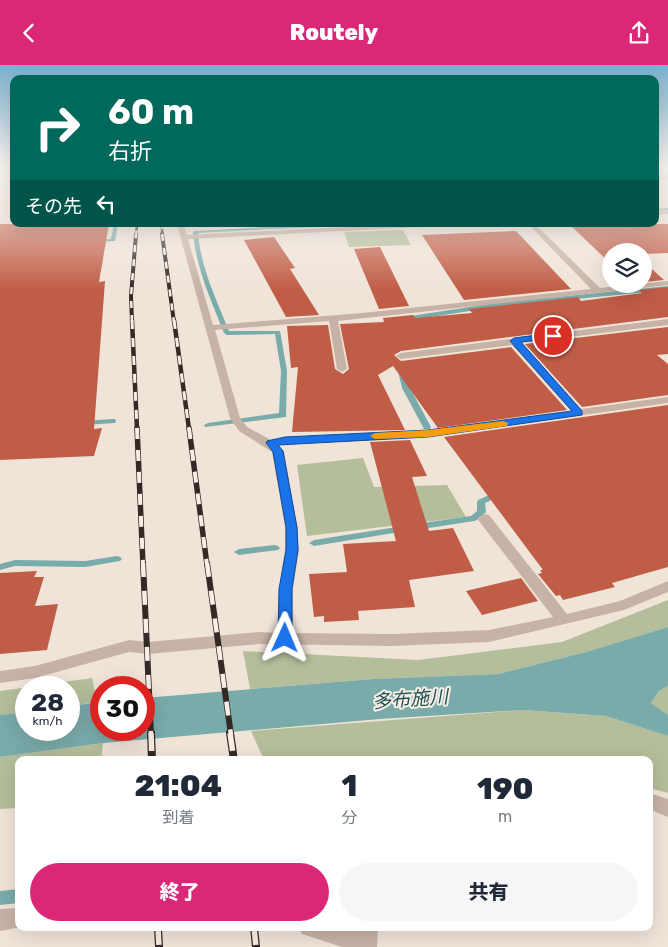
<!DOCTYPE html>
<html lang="ja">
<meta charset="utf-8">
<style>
:root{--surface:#fff;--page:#f6f6f7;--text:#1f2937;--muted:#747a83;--accent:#db2777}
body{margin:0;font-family:Rubik,"Noto Sans JP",sans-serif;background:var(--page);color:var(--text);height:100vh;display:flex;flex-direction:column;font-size:19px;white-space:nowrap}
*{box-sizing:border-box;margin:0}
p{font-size:16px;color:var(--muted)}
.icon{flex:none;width:28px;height:28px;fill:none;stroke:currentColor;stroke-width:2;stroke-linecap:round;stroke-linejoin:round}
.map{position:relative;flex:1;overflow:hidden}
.details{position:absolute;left:15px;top:691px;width:638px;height:175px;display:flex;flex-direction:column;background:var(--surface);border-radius:10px;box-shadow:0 5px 20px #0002}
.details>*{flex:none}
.hud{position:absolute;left:10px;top:10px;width:649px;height:152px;border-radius:10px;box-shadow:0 5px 20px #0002;background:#00695c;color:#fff;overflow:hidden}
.controls{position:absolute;left:602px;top:178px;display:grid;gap:10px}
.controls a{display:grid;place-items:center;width:50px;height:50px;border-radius:50%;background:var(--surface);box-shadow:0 5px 20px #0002;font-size:25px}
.speed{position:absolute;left:15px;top:611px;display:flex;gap:10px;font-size:25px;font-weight:700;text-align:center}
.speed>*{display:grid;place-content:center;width:65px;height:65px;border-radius:50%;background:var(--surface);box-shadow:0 5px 20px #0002;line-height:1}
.speed small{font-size:12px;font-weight:400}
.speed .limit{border:8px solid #d22;background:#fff;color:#111}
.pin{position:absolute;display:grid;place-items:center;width:42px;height:42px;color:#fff;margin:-21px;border:2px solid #fff;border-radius:50%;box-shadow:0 1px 5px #0007}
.me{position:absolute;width:55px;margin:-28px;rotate:1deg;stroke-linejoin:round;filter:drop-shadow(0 0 4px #0008)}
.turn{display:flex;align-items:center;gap:18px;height:105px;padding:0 15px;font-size:22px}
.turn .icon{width:65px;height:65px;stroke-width:2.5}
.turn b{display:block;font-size:35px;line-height:42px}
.then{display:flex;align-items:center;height:48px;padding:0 15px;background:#0003;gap:10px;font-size:19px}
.eta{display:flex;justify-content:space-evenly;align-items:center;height:85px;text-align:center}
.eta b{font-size:30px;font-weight:800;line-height:35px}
.action{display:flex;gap:10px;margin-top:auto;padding:10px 15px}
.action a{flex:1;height:58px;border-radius:30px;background:var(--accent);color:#fff;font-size:20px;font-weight:800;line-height:58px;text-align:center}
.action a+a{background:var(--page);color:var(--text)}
header{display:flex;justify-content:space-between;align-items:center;height:65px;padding:0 15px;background:var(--accent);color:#fff;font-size:22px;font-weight:800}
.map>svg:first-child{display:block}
</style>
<header><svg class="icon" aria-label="back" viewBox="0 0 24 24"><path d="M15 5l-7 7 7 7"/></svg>Routely<svg class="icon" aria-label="share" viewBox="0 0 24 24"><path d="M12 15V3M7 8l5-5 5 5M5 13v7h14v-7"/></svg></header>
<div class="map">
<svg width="668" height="882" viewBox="0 0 668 882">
<rect width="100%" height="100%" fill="#f0e4d9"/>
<g fill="#b4be9a">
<path d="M403 165 411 180 349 182 344 167Z"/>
<path d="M363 393 374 422 447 420 466 452 307 471 297 400Z"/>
<path d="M668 535V562L586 587 498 609 373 614 250 624 243 586 418 595 562 577Z"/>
<path d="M92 613 97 637 69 641V622H26V647L0 650V626Z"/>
<path d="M668 621V650L651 638 659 626Z"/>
<path d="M523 645 606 651 668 671V728L649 723V695H524L513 692 487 695H264L251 666Z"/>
<path d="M103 678 101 695H19V743L0 744V692Z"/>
</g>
<g fill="#79abaa">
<path d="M278 159H385L274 164Z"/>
<path d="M668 562V621L659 626 651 638 668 650V671L606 651 523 645 380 654 103 678 0 692V650L26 647V665H69V641L101 637V665H144V633L373 614 498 609 586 587Z"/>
</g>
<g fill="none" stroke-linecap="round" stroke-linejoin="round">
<g fill="#79abaa" fill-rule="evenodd">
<path d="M668 143V145L655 146V144Z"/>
<path d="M114 159H118L115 176 93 177V176L95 175 111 174Z"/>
<path d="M287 161V163H285L198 168C201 203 216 234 229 266H280L287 306 286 352 205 362 204 360 208 358 279 348 281 306 275 269 227 270 224 268C211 235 196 203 193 167L195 166Z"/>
<path d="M668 221V225L496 242 404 256 401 254 404 252 496 238Z"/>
<path d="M401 304 404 306 410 323 431 362 430 364H424L423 362 402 323 398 306Z"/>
<path d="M112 354H115L116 356 115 358 83 360 79 358 83 356Z"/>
<path d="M500 425 504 428 503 430 485 438 486 447 477 455 474 456 416 465 411 462 416 459 471 451 477 446V437L478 435Z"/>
<path d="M403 461 406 462 408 464 406 466 314 481 309 478 314 475Z"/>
<path d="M275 480 278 481 280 483 278 485 239 490 234 487 239 484Z"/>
<path d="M117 491 120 492 122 494 120 496 85 502 15 501 0 505V499L15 495 85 496Z"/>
<path d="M19 824V838L0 840V826Z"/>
</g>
</g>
<g fill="#c05d46">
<path d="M0 159H109L99 217 105 216 94 364 102 363 94 391 0 395Z"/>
<path d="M569 159H668V188L644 189V186H611V199Z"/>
<path d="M516 166 571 224 464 235 422 170Z"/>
<path d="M274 172 295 203 290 204 319 250 286 252 244 175Z"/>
<path d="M380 182 409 241 379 244 354 184Z"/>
<path d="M644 197 664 215 644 217Z"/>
<path d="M668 222V252L401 286 394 290 401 296 511 282 567 345 438 363 393 301 378 310 405 365 292 367 298 302 291 303 287 261 328 260 335 304 343 309 349 304 340 259 384 257 383 253 413 250 415 253 472 248 469 244 578 232 581 236 642 228 639 225Z"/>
<path d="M668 262V289L657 290 668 299V330L582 342 525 279Z"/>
<path d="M668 340V502L612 518 615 522 563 535 560 530 556 531 538 509 542 508 540 505H543L444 372Z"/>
<path d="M410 375 427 411 412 412 429 466 453 463 474 506 409 515 415 542 358 546 359 555 324 557V551L314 552 309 509 347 507 343 479 396 476 370 377Z"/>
<path d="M37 506 34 512H44L35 541 58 539 47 585 0 589V508Z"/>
<path d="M521 513 538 536 482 550 466 526Z"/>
</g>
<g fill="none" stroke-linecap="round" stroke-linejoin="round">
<g fill="#c7b3a6" fill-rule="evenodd">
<path d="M668 110V114L655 115V111Z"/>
<path d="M668 145V149L655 150V146Z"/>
<path d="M177 159H183L187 170 406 159H444L441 161 188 174 213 260 362 248 591 224 528 159H535L600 223 668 216V220L338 256 347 304 342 307 337 304 329 256 215 265 240 353 247 362 271 375 285 372 428 366 571 346 512 280 401 294 396 291 401 288 668 254V260L521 278 581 344 668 332V338L428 372 278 380 284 386 297 462 299 485 293 524V568L392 569 489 565 553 552 479 456 478 453 484 449 489 450 567 549 620 536 668 516V527L624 545 489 577 392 581 259 579 148 589 129 587 35 613 0 618V606L35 601 129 575 148 577 259 567 278 568 279 524 285 485V462L272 387 239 366 230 353Z"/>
<path d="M649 728 668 734V752L649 744Z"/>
<path d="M19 843V862H21L0 866V844Z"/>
<path d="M299 862H349L356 865V862H378L377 882H342L302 869Z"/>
</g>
<defs>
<g id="rail-far5">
<path d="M161 159 163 171"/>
<path d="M136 171 137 159"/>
</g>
<g id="rail-far4">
<path d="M162 169 174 257"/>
<path d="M132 257 131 231 136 169"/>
</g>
<g id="rail-far3">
<path d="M132 255 137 364"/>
<path d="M174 255 189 364"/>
</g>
<g id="rail-far2">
<path d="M137 363 143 500"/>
<path d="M189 363 207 500"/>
</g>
<g id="rail-far1">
<path d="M143 498 151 670"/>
<path d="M207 498 231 670"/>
</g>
<g id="rail">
<path d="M151 668 152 695"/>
<path d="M230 668 234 695"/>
<path d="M158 862 159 882"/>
<path d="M254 862 256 882"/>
</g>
</defs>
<use href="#rail-far5" stroke="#332a26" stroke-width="2.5"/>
<use href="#rail-far4" stroke="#332a26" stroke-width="4"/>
<use href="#rail-far3" stroke="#332a26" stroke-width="4.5"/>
<use href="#rail-far2" stroke="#332a26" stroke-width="5.5"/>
<use href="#rail-far1" stroke="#332a26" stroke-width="6"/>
<use href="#rail" stroke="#332a26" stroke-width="8"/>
<use href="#rail-far5" stroke="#f8eee5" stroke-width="2" stroke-dasharray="5.5" stroke-linecap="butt"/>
<use href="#rail-far4" stroke="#f8eee5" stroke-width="2.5" stroke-dasharray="7" stroke-linecap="butt"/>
<use href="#rail-far3" stroke="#f8eee5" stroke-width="3" stroke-dasharray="9" stroke-linecap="butt"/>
<use href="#rail-far2" stroke="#f8eee5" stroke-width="4" stroke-dasharray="11" stroke-linecap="butt"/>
<use href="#rail-far1" stroke="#f8eee5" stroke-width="4.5" stroke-dasharray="14" stroke-linecap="butt"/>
<use href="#rail" stroke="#f8eee5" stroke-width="5.5" stroke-dasharray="18" stroke-linecap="butt"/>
</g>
<linearGradient id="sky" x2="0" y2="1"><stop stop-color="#7bb0cf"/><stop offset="0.45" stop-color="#f8f3ee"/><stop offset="1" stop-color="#f8f3ee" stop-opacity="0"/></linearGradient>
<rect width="668" height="225" fill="url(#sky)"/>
<path fill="#1a73e8" stroke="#114b97" d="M553 268 556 269V273L521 277 582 346V350L428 372 278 380 283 386 297 462 298 485 292 524V573L285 578 280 576 278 573 279 524 286 485V462L273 387 266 378 267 376 285 372 428 365 572 346 510 276 514 273Z"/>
<path fill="#f59e0b" d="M503 356 508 358 507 361 428 372 375 374 370 371 375 368 428 365Z"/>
<g text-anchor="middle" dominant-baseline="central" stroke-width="4" stroke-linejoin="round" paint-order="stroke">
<g font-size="19" font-style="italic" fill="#1e5253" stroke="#f8eee5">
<text transform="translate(410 634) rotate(-4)">多布施川</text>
</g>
</g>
</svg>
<div class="controls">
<a><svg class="icon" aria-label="layers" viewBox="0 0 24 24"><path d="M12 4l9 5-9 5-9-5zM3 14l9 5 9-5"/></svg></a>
</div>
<div class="speed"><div>28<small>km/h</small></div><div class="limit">30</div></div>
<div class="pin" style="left:553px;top:271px;background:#d93025"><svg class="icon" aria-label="arrive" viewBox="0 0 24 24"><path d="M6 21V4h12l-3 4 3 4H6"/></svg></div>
<svg class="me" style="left:285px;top:573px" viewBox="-20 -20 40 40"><path d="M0-17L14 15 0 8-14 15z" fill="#1a73e8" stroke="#fff" stroke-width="4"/></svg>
<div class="hud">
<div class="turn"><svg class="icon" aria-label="right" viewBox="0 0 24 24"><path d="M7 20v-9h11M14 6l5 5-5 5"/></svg><div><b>60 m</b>右折</div></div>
<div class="then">その先<svg class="icon" aria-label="left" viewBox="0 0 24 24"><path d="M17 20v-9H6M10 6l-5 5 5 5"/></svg></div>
</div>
<section class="details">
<div class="eta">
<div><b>21:04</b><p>到着</p></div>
<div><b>1</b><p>分</p></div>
<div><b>190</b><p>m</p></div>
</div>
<div class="action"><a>終了</a><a>共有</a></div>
</section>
</div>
